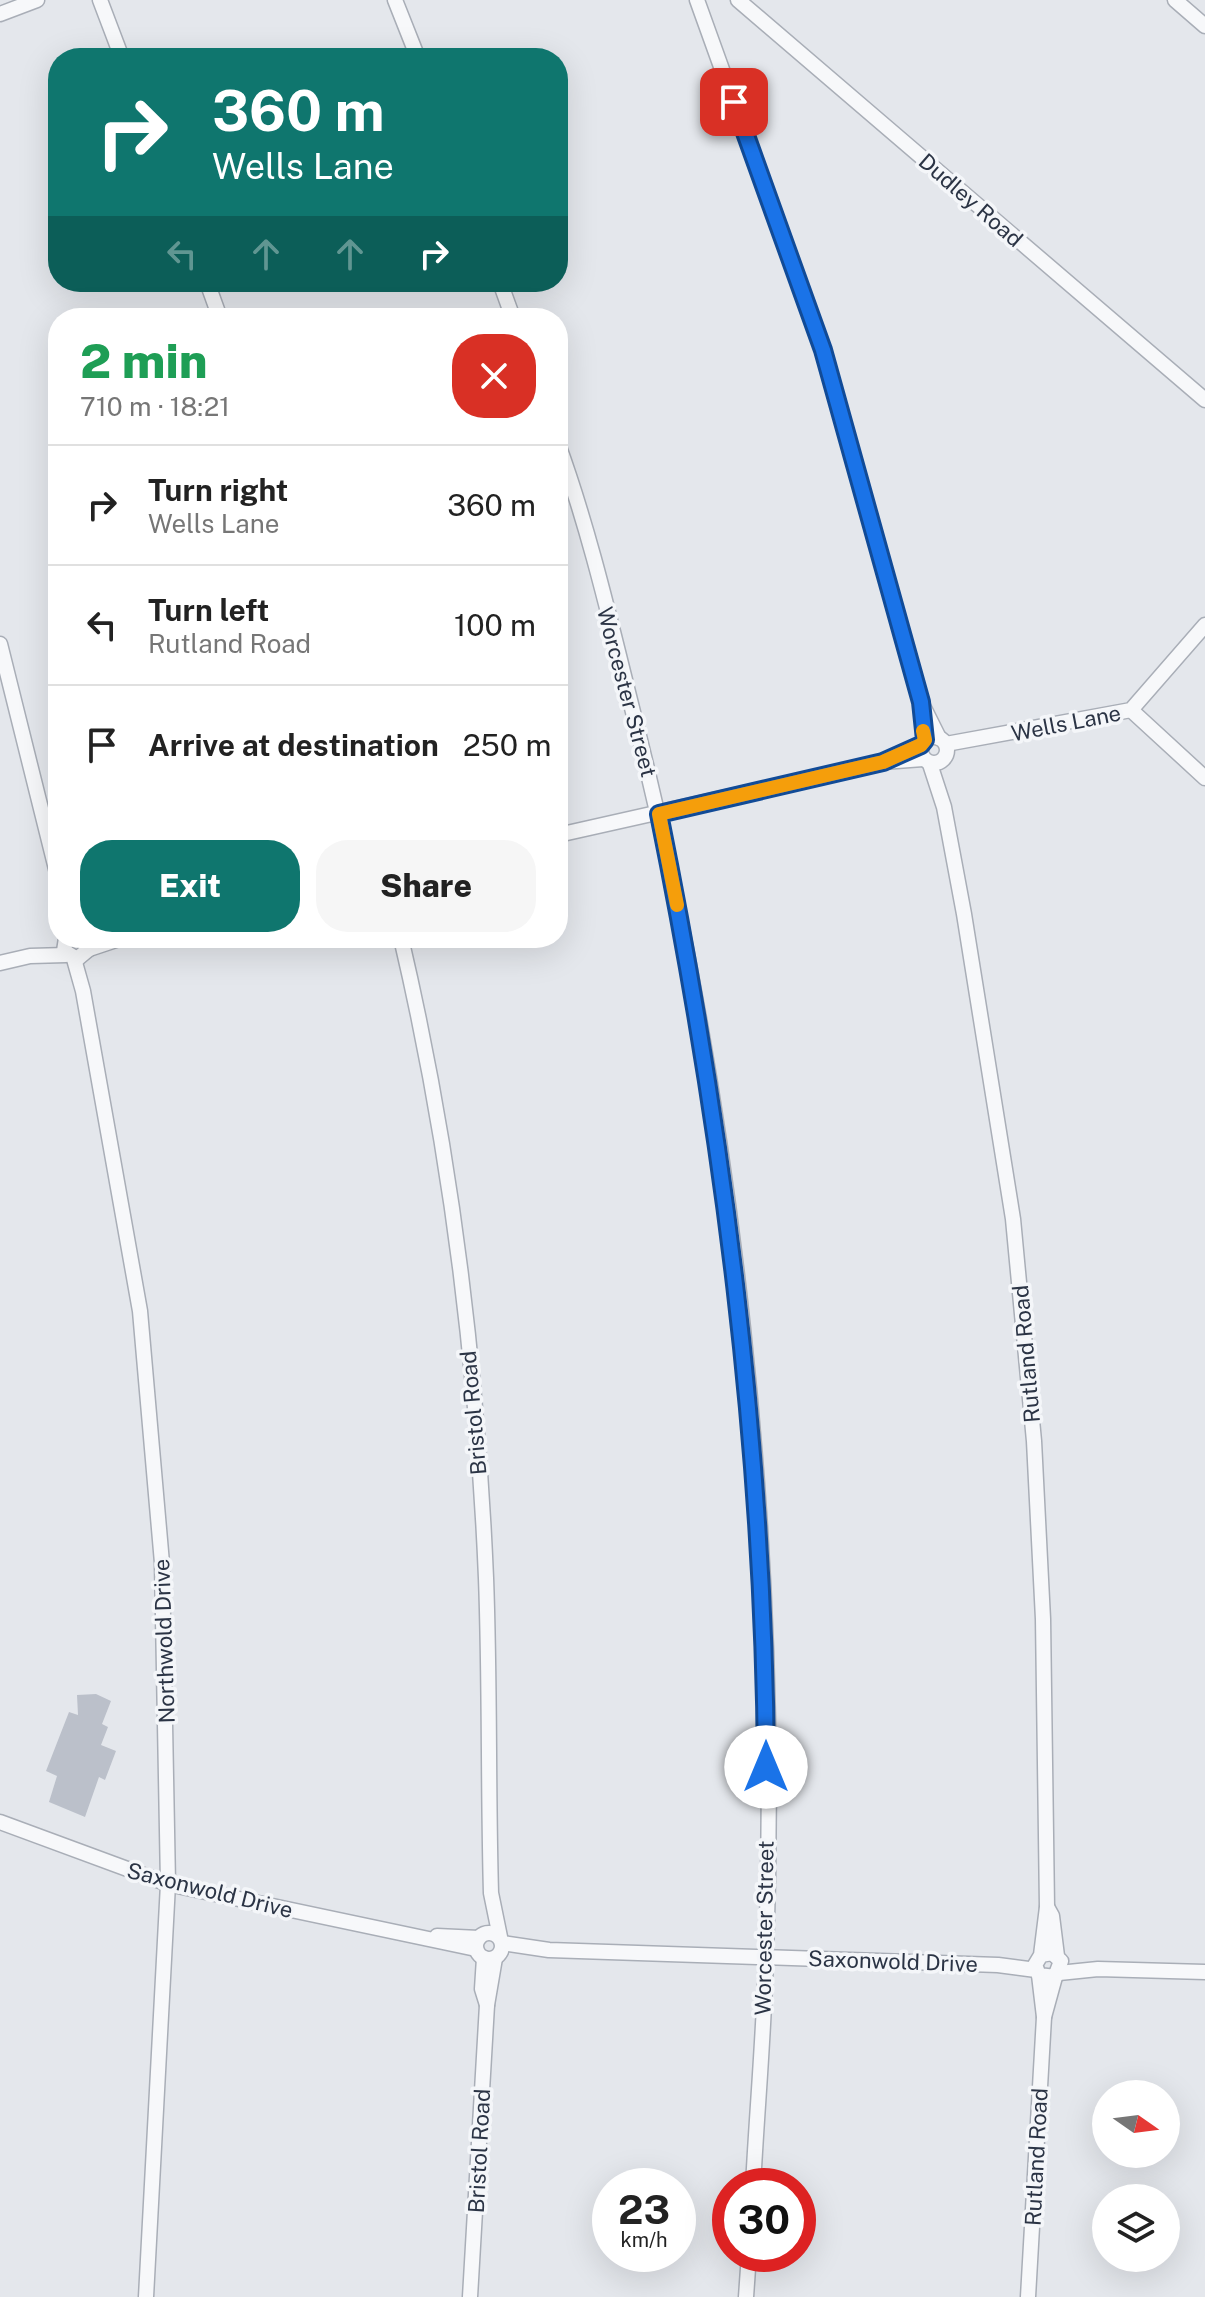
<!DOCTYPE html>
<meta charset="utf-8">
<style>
:root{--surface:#fff;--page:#f6f6f6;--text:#222;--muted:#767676;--line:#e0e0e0;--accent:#0f766e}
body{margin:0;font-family:"Public Sans",sans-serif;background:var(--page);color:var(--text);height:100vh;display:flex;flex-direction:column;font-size:30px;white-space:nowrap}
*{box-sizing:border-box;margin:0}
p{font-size:26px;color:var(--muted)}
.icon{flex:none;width:44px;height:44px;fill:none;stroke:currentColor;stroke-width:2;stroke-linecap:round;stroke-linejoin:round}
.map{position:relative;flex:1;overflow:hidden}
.drawer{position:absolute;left:48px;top:308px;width:520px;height:640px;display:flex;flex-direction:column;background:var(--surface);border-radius:32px;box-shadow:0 8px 32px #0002}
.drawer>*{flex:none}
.guide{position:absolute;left:48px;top:48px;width:520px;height:244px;border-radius:32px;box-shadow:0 8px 32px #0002;background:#0f766e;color:#fff;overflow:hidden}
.needle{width:52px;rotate:104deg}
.tools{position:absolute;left:1092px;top:2080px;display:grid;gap:16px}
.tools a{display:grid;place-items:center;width:88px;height:88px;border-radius:50%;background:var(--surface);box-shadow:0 8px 32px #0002;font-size:40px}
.speed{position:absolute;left:592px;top:2168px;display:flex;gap:16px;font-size:40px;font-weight:700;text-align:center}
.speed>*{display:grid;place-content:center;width:104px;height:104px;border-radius:50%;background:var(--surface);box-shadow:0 8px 32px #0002;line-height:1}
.speed small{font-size:20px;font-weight:400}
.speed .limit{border:12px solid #d22;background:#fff;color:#111}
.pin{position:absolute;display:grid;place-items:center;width:68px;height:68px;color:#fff;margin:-34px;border-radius:16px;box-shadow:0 4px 12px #0006}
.me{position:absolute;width:88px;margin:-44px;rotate:0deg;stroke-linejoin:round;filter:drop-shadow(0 0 6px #0008)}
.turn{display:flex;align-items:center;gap:28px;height:168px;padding:0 32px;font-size:36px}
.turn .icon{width:104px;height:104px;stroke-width:2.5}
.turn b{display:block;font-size:56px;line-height:68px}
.lanes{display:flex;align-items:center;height:76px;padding:0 32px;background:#0003;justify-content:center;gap:40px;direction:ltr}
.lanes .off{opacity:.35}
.round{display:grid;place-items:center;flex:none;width:84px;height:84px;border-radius:32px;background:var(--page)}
.headline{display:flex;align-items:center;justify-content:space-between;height:136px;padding:0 32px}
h1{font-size:48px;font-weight:800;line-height:60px;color:#1e9e55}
.primary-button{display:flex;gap:16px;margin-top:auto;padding:16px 32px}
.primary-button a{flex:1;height:92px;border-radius:32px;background:var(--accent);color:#fff;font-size:32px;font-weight:800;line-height:92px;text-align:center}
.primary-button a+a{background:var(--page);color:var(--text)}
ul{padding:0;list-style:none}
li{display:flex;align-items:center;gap:24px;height:120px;padding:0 32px;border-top:2px solid var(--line)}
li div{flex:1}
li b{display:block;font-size:30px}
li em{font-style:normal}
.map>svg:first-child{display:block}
</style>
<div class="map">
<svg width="1205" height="2297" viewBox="0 0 1205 2297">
<rect width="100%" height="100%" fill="#e4e7ec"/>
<path fill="#bbc0ca" d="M96 1694 111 1701 102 1724 108 1727 101 1745 116 1751 105 1780 99 1777 85 1817 49 1802 57 1776 46 1771 69 1712 78 1715 77 1695Z"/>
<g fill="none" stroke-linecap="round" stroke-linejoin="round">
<defs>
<g id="minor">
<path d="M100 0 122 58"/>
<path d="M395 0 418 58"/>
<path d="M697 0 823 350 921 702 939 738"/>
<path d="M738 0 1205 400"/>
<path d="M1175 0 1205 26"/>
<path d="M0 14 37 0"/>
<path d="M207 282 220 318"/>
<path d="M500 282 513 318"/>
<path d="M558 444C589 529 610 620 632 708 734 1108 781 1543 766 1956 764 2033 757 2109 753 2186"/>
<path d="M0 644 58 877"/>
<path d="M1131 710 1205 778"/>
<circle cx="934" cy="750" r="13"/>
<path d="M946 744 1131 710 1205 625"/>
<path d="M930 764 944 807 964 914 1013 1219 1034 1441 1043 1619 1047 1907 1041 1955 1035 1965 1039 1975 1055 1977 1061 1961 1052 1953 1041 1955"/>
<path d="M558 835 883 762 923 759"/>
<path d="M66 938 64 951 77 959 89 949 86 938"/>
<path d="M401 938C450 1147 477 1364 486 1578 490 1683 488 1788 491 1893L500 1937"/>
<path d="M89 949 122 938"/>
<path d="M74 959 83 991 140 1311 162 1563 168 1884 146 2297"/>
<path d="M0 963 30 956 66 955"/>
<path d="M0 1822 168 1884 476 1949"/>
<path d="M1047 1907 1052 1916 1057 1956"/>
<circle cx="489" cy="1946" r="13"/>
<path d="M437 1936 479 1938"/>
<path d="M502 1943 549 1950 998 1965 1036 1970"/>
<path d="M484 1958 482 1989 487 2005"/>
<path d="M1059 1973 1098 1969 1205 1972"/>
<path d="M1044 2017 1055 1977"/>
<path d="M470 2297 487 2005 495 1958"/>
<path d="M746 2297 749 2254"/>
<path d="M1028 2297 1044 2017 1039 1975"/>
</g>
</defs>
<use href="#minor" stroke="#a9aeb7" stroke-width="17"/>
<use href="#minor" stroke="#f7f8fa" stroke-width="14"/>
</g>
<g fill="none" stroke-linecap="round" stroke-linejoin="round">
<defs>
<path id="route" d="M734 102 823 350 921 702 925 740 921 745 883 762 659 814C722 1128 764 1445 766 1767"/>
</defs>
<use href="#route" stroke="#114b97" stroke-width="20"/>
<use href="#route" stroke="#1a73e8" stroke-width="14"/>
<path stroke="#f59e0b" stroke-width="14" d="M677 905 659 814 883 762 921 745 925 740 923 731"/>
</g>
<g text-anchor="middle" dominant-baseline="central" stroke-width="7" stroke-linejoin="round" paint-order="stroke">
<g font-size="22" fill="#2b3445" stroke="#f4f6f9">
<text transform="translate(971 200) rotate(41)">Dudley Road</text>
<text transform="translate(627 692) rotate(75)">Worcester Street</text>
<text transform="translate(1066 723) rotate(-11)">Wells Lane</text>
<text transform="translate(1026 1354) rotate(-95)">Rutland Road</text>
<text transform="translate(473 1413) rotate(-95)">Bristol Road</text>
<text transform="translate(164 1641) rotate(-92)">Northwold Drive</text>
<text transform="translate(210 1890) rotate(14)">Saxonwold Drive</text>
<text transform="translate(764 1928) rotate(-89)">Worcester Street</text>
<text transform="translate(893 1961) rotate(2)">Saxonwold Drive</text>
<text transform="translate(479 2151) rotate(-87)">Bristol Road</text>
<text transform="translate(1036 2157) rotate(-87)">Rutland Road</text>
</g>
</g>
</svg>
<div class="tools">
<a><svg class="needle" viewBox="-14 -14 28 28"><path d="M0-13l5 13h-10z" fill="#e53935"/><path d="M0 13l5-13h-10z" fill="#767676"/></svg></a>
<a><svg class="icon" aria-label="layers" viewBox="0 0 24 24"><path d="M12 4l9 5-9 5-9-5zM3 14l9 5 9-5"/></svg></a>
</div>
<div class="speed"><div>23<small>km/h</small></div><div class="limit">30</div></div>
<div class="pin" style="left:734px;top:102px;background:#d93025"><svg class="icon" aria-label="arrive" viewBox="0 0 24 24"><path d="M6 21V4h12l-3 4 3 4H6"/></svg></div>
<svg class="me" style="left:766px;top:1767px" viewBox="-20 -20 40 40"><circle r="19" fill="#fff"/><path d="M0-13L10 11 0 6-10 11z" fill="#1a73e8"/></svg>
<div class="guide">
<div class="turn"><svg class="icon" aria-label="right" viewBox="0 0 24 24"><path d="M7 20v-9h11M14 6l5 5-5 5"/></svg><div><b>360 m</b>Wells Lane</div></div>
<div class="lanes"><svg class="icon off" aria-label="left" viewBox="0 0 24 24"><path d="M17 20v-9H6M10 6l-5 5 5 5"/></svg><svg class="icon off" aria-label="ahead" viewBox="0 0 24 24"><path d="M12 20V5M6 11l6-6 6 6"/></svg><svg class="icon off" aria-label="ahead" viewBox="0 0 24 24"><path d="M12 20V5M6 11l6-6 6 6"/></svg><svg class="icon" aria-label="right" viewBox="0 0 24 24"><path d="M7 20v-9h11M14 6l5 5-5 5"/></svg></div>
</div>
<section class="drawer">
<div class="headline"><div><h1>2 min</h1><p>710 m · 18:21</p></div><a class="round" style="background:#d93025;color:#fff"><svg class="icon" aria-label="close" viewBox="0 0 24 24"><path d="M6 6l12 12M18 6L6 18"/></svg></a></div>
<ul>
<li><svg class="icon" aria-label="right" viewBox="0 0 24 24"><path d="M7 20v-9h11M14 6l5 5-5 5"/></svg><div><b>Turn right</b><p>Wells Lane</p></div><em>360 m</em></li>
<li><svg class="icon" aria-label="left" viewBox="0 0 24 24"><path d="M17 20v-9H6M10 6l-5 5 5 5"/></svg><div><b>Turn left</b><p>Rutland Road</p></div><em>100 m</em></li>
<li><svg class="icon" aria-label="arrive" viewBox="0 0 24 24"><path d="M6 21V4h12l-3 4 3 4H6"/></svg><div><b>Arrive at destination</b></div><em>250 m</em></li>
</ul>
<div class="primary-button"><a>Exit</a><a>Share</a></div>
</section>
</div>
